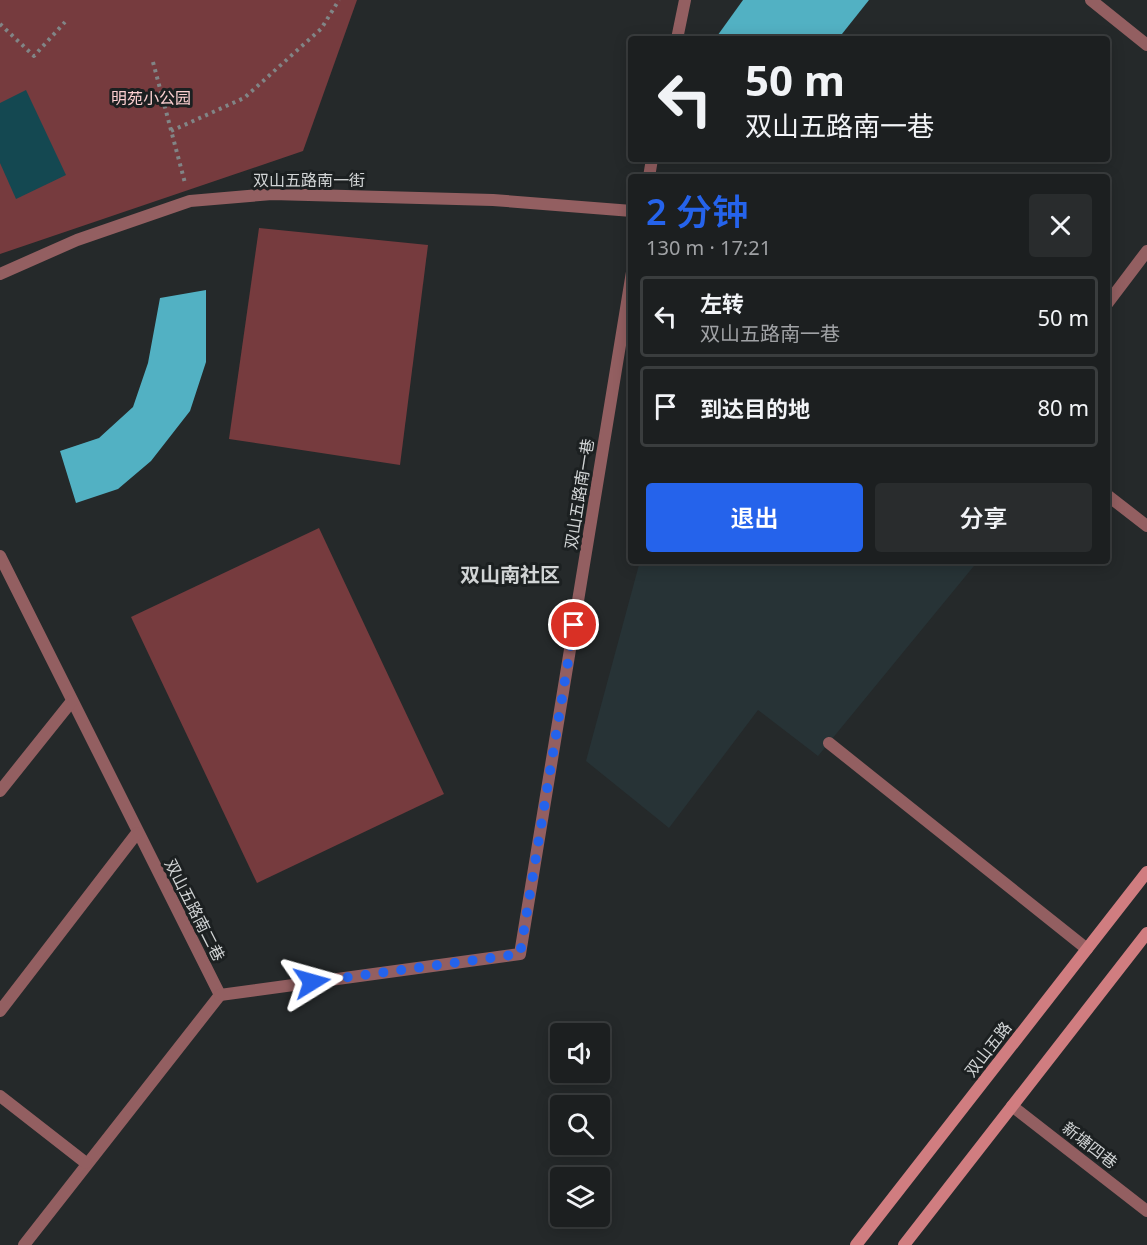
<!DOCTYPE html>
<html lang="zh">
<meta charset="utf-8">
<style>
:root{--surface:#1c1f20;--page:#292c2d;--text:#f1f3f6;--muted:#a0a2a5;--line:#3a3d3e;--accent:#2563eb}
body{margin:0;font-family:"Noto Sans","Noto Sans SC",sans-serif;background:var(--page);color:var(--text);height:100vh;display:flex;flex-direction:column;font-size:22px;white-space:nowrap}
*{box-sizing:border-box;margin:0}
p{font-size:20px;color:var(--muted)}
.icon{flex:none;width:33px;height:33px;fill:none;stroke:currentColor;stroke-width:2;stroke-linecap:round;stroke-linejoin:round}
.map{position:relative;flex:1;overflow:hidden}
.details{position:absolute;left:628px;top:174px;width:482px;height:390px;display:flex;flex-direction:column;background:var(--surface);border-radius:6px;box-shadow:0 3px 15px #0003,0 0 0 2px var(--line)}
.details>*{flex:none}
.top-card{position:absolute;left:628px;top:36px;width:482px;height:126px;border-radius:6px;box-shadow:0 3px 15px #0003,0 0 0 2px var(--line);background:#1c1f20;color:var(--text);overflow:hidden}
.buttons{position:absolute;left:550px;top:1023px;display:grid;gap:12px}
.buttons a{display:grid;place-items:center;width:60px;height:60px;border-radius:6px;background:var(--surface);box-shadow:0 3px 15px #0003,0 0 0 2px var(--line);font-size:30px}
.pin{position:absolute;display:grid;place-items:center;width:51px;height:51px;color:#fff;margin:-26px;border:3px solid #fff;border-radius:50%;box-shadow:0 2px 6px #0007}
.me{position:absolute;width:66px;margin:-33px;rotate:82deg;stroke-linejoin:round;filter:drop-shadow(0 0 4px #0008)}
.turn{display:flex;align-items:center;gap:21px;height:126px;padding:0 18px;font-size:27px}
.turn .icon{width:78px;height:78px;stroke-width:2.5}
.turn b{display:block;font-size:42px;line-height:51px}
.round{display:grid;place-items:center;flex:none;width:63px;height:63px;border-radius:6px;background:var(--page)}
.headline{display:flex;align-items:center;justify-content:space-between;height:102px;padding:0 18px}
h1{font-size:36px;font-weight:600;line-height:45px;color:var(--accent)}
.primary-button{display:flex;gap:12px;margin-top:auto;padding:12px 18px}
.primary-button a{flex:1;height:69px;border-radius:6px;background:var(--accent);color:#fff;font-size:24px;font-weight:600;line-height:69px;text-align:center}
.primary-button a+a{background:var(--page);color:var(--text)}
ul{padding:0;list-style:none}
li{display:flex;align-items:center;gap:18px;height:81px;margin:0 12px 9px;padding:0 6px;border:3px solid var(--line);border-radius:6px}
li div{flex:1}
li b{display:block;font-size:22px}
li em{font-style:normal}
.map>svg:first-child{display:block}
</style>
<div class="map">
<svg width="1147" height="1245" viewBox="0 0 1147 1245">
<rect width="100%" height="100%" fill="#25292a"/>
<path fill="#273336" d="M640 561H978L818 756 758 710 669 828 586 761Z"/>
<g fill="#763b3e">
<path d="M0 0H357L303 151 0 254Z"/>
<path d="M259 228 428 245 400 465 229 439Z"/>
<path d="M319 528 444 794 257 883 131 617Z"/>
</g>
<path fill="#144851" d="M26 90 66 175 16 199 0 163V103Z"/>
<g fill="#52b1c3">
<path d="M743 0H869L838 39H715Z"/>
<path d="M206 290V362L190 411 151 461 118 489 76 503 60 451 99 438 133 407 148 363 160 298Z"/>
</g>
<g fill="none" stroke-linecap="round" stroke-linejoin="round">
<g stroke="#818586" stroke-width="4" stroke-dasharray="3 4.5" stroke-linecap="butt">
<path d="M0 24 34 56 65 22"/>
<path d="M153 62 185 183"/>
<path d="M171 131 244 98 321 29 339 0"/>
</g>
<path stroke="#935f61" stroke-width="12" d="M829 743 1087 949"/>
<g stroke="#935f61" stroke-width="12">
<path d="M1091 0 1147 45"/>
<path d="M677 39 685 0"/>
<path d="M649 177 652 159"/>
<path d="M0 274 77 240 190 201 272 194 493 200 632 211"/>
<path d="M1107 304 1147 251"/>
<path d="M1107 495 1147 526"/>
<path d="M0 556 220 995 24 1245"/>
<path d="M0 791 72 701"/>
<path d="M220 995 520 954 632 272"/>
<path d="M0 1011 137 833"/>
<path d="M0 1096 86 1163"/>
</g>
<path stroke="#935f61" stroke-width="12" d="M1012 1106 1147 1211"/>
<g stroke="#d07d80" stroke-width="12">
<path d="M856 1245 1147 872"/>
<path d="M904 1245 1147 933"/>
</g>
</g>
<g fill="none" stroke-linecap="round" stroke-linejoin="round">
<path stroke="#2563eb" stroke-width="10" stroke-dasharray="0 18" d="M312 982 520 954 574 625"/>
</g>
<g text-anchor="middle" dominant-baseline="central" stroke-width="6" stroke-linejoin="round" paint-order="stroke">
<g font-size="16" fill="#fcd0d1" stroke="#1c2021">
<text x="151" y="98">明苑小公园</text>
</g>
<g font-size="16" fill="#d1d4d5" stroke="#1c2021">
<text x="309" y="180">双山五路南一街</text>
<text transform="translate(579 494) rotate(-81)">双山五路南一巷</text>
<text transform="translate(195 910) rotate(63)">双山五路南二巷</text>
<text transform="translate(988 1049) rotate(-52)">双山五路</text>
<text transform="translate(1090 1145) rotate(38)">新塘四巷</text>
</g>
<g font-size="20" font-weight="bold" fill="#d1d4d5" stroke="#1c2021">
<text x="510" y="574">双山南社区</text>
</g>
</g>
</svg>
<div class="buttons">
<a><svg class="icon" aria-label="sound" viewBox="0 0 24 24"><path d="M4 9h4l5-4v14l-5-4H4zM17 9q2 3 0 6"/></svg></a>
<a><svg class="icon" aria-label="search" viewBox="0 0 24 24"><circle cx="10" cy="10" r="6"/><path d="M15 15l6 6"/></svg></a>
<a><svg class="icon" aria-label="layers" viewBox="0 0 24 24"><path d="M12 4l9 5-9 5-9-5zM3 14l9 5 9-5"/></svg></a>
</div>
<div class="pin" style="left:574px;top:625px;background:#d93025"><svg class="icon" aria-label="arrive" viewBox="0 0 24 24"><path d="M6 21V4h12l-3 4 3 4H6"/></svg></div>
<svg class="me" style="left:312px;top:982px" viewBox="-20 -20 40 40"><path d="M0-17L14 15 0 8-14 15z" fill="#2563eb" stroke="#fff" stroke-width="4"/></svg>
<div class="top-card">
<div class="turn"><svg class="icon" aria-label="left" viewBox="0 0 24 24"><path d="M17 20v-9H6M10 6l-5 5 5 5"/></svg><div><b>50 m</b>双山五路南一巷</div></div>
</div>
<section class="details">
<div class="headline"><div><h1>2 分钟</h1><p>130 m · 17:21</p></div><a class="round"><svg class="icon" aria-label="close" viewBox="0 0 24 24"><path d="M6 6l12 12M18 6L6 18"/></svg></a></div>
<ul>
<li><svg class="icon" aria-label="left" viewBox="0 0 24 24"><path d="M17 20v-9H6M10 6l-5 5 5 5"/></svg><div><b>左转</b><p>双山五路南一巷</p></div><em>50 m</em></li>
<li><svg class="icon" aria-label="arrive" viewBox="0 0 24 24"><path d="M6 21V4h12l-3 4 3 4H6"/></svg><div><b>到达目的地</b></div><em>80 m</em></li>
</ul>
<div class="primary-button"><a>退出</a><a>分享</a></div>
</section>
</div>
